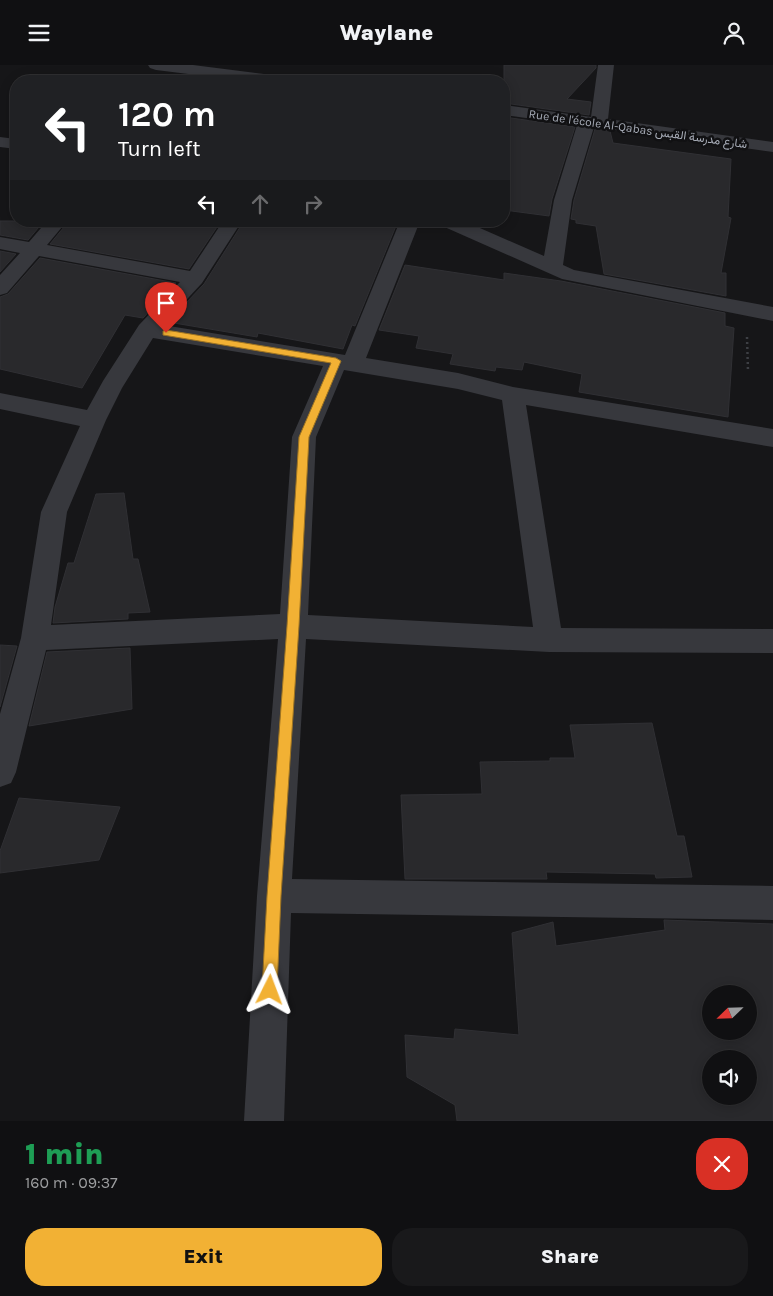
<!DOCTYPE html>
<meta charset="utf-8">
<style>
:root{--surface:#101012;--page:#19191b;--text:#f1f3f6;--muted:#9c9d9f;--line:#303032;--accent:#f2b134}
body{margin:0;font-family:Karla,Vazirmatn,sans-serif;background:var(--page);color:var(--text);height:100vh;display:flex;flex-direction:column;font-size:19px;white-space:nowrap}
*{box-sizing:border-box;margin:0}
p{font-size:16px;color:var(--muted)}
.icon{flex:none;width:28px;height:28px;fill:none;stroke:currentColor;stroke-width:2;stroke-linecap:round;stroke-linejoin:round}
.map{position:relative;height:1056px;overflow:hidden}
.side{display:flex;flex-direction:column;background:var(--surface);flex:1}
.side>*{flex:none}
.guide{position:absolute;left:10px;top:10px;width:500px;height:152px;border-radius:20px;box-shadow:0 2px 12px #0003,0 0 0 1px var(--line);background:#202124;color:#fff;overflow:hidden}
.needle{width:32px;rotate:247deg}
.tools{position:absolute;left:702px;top:920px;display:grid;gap:10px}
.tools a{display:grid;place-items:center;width:55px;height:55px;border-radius:50%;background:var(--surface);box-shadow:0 2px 12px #0003,0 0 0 1px var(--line);font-size:25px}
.pin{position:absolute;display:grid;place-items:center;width:42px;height:42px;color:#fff;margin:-51px -21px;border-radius:50% 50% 50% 0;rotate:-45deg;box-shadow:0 0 5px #0007}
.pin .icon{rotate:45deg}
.me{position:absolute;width:55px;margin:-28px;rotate:3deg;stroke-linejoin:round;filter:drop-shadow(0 0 4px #0008)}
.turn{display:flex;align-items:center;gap:18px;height:105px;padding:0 25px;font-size:22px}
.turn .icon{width:65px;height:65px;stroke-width:2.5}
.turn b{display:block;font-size:35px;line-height:42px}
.lanes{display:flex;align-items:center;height:48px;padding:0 25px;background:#0003;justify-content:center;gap:25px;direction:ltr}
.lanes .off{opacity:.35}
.round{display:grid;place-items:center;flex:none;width:52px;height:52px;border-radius:20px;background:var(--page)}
.overview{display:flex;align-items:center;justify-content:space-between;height:85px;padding:0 25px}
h1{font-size:30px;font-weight:800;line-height:38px;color:#1e9e55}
.action{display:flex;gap:10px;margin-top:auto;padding:10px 25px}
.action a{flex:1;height:58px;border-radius:20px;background:var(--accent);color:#111;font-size:20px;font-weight:800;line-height:58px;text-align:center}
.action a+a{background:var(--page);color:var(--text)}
header{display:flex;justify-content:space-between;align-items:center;height:65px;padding:0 25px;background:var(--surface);font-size:22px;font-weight:800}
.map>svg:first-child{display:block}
</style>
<header><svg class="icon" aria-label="menu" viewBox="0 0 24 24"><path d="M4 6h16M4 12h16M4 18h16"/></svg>Waylane<svg class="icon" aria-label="person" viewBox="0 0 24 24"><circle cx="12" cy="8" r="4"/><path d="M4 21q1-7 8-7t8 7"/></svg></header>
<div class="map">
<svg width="773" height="1056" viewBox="0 0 773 1056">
<rect width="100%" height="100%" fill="#161618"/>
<g fill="#29292c" stroke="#303034" fill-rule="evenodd">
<path d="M504 0H596V3L567 34 591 37 589 50 504 38Z"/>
<path d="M504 52 575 62 552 134 549 151 504 145Z"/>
<path d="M595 64 610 66 613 78 731 94 728 152 731 153 721 208H726V231L604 209 596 161 576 158V155L571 154 574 135Z"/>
<path d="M0 156H44L28 175 0 170Z"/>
<path d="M69 156H221L189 204 50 179Z"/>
<path d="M244 156H398L355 261 352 260 343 284 258 268 257 272 168 257 204 219Z"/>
<path d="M0 186 16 189 0 207Z"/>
<path d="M40 193 176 218 143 253 125 250 82 323 0 304V232L8 229Z"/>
<path d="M405 200 504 215V208L561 216 725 248V261L734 263 728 352 579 327 582 309 524 297 522 305 496 302 495 306 450 299 453 289 416 283 419 271 379 265Z"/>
<path d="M124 428 133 494H138L150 547 128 548V554L53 558 55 542 68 498H74L96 429Z"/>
<path d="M0 580 17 581 0 642Z"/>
<path d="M130 583 132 644 29 661 47 587Z"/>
<path d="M652 658 677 771H684L692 812 656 813 655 809 546 807 547 814H405L401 730 482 729 480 697 550 696V693H575L570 660Z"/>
<path d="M19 733 120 742 99 795 0 808V786Z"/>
<path d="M664 855 773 859V1056H457L455 1040 407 1012 405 970 454 974 455 964 519 970 512 868 553 857 556 881 665 865ZM711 929H749V966H711ZM711 994H749V1031H711Z"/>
</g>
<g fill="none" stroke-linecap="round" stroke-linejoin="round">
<path stroke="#3d3f44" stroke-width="2.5" stroke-dasharray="2 3" stroke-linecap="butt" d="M747 272 748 306"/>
<g fill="#37383d" fill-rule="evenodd">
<path d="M148 0H193L280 11 286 13 288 16H245L156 5 150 3Z"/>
<path d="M598 0H614L608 54 773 77V87L594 62 572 135 563 200 574 205 773 242V256L562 214 440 160 438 156H464L544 191 554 135 577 60 504 50V40L591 52Z"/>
<path d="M0 72 16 74V84L0 82Z"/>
<path d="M47 156H67L47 180 190 206 223 156H242L202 218 163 260 345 290 400 156H420L366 293 458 308 513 322 773 364V382L526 340 561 563 773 564V588L549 587 306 574 292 814 773 821V855L291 848 284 1056H244L257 831 278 574 46 585 16 707 11 718 0 722V649L21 573 41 447 80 361 0 344V328L87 345 103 316 139 260 180 217 39 191 7 228 0 230V210L20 188 0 184V172L29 177ZM153 273 323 301 292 372 280 549 51 560 67 447 106 355 122 323ZM344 305 458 324 502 335 533 562 308 550 316 372Z"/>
</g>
</g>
<path fill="#f2b134" stroke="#9d7322" d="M166 265 336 293 341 296 309 372 299 561 281 831 277 925 275 930 270 932 264 930 262 925 267 831 287 561 299 372 331 298 163 270V266Z"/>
<g text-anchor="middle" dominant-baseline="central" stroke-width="5" stroke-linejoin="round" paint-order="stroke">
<g font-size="12" fill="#a8adb8" stroke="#111113">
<text transform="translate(638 64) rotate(8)">Rue de l'école Al-Qabas شارع مدرسة القبس</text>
</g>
</g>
</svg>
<div class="tools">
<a><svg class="needle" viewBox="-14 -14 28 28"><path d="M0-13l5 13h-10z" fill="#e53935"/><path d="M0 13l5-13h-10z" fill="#9c9d9f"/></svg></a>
<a><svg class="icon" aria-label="sound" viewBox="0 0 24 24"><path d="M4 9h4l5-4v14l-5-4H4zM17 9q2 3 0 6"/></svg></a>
</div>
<div class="pin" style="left:166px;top:268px;background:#d93025"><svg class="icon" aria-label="arrive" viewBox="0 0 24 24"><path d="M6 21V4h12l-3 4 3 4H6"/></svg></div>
<svg class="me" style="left:270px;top:925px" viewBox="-20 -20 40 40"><path d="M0-17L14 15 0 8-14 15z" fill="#f2b134" stroke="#fff" stroke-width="4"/></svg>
<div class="guide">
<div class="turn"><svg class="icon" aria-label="left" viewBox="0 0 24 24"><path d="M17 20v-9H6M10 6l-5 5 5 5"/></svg><div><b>120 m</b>Turn left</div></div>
<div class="lanes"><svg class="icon" aria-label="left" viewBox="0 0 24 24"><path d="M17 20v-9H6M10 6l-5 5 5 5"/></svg><svg class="icon off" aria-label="ahead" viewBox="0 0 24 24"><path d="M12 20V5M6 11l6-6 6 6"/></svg><svg class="icon off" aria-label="right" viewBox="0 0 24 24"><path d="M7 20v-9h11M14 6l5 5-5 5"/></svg></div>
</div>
</div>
<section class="side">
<div class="overview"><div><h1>1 min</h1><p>160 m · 09:37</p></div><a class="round" style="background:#d93025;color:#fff"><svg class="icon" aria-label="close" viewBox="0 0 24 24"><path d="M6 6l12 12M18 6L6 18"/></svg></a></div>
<div class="action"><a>Exit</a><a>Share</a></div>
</section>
